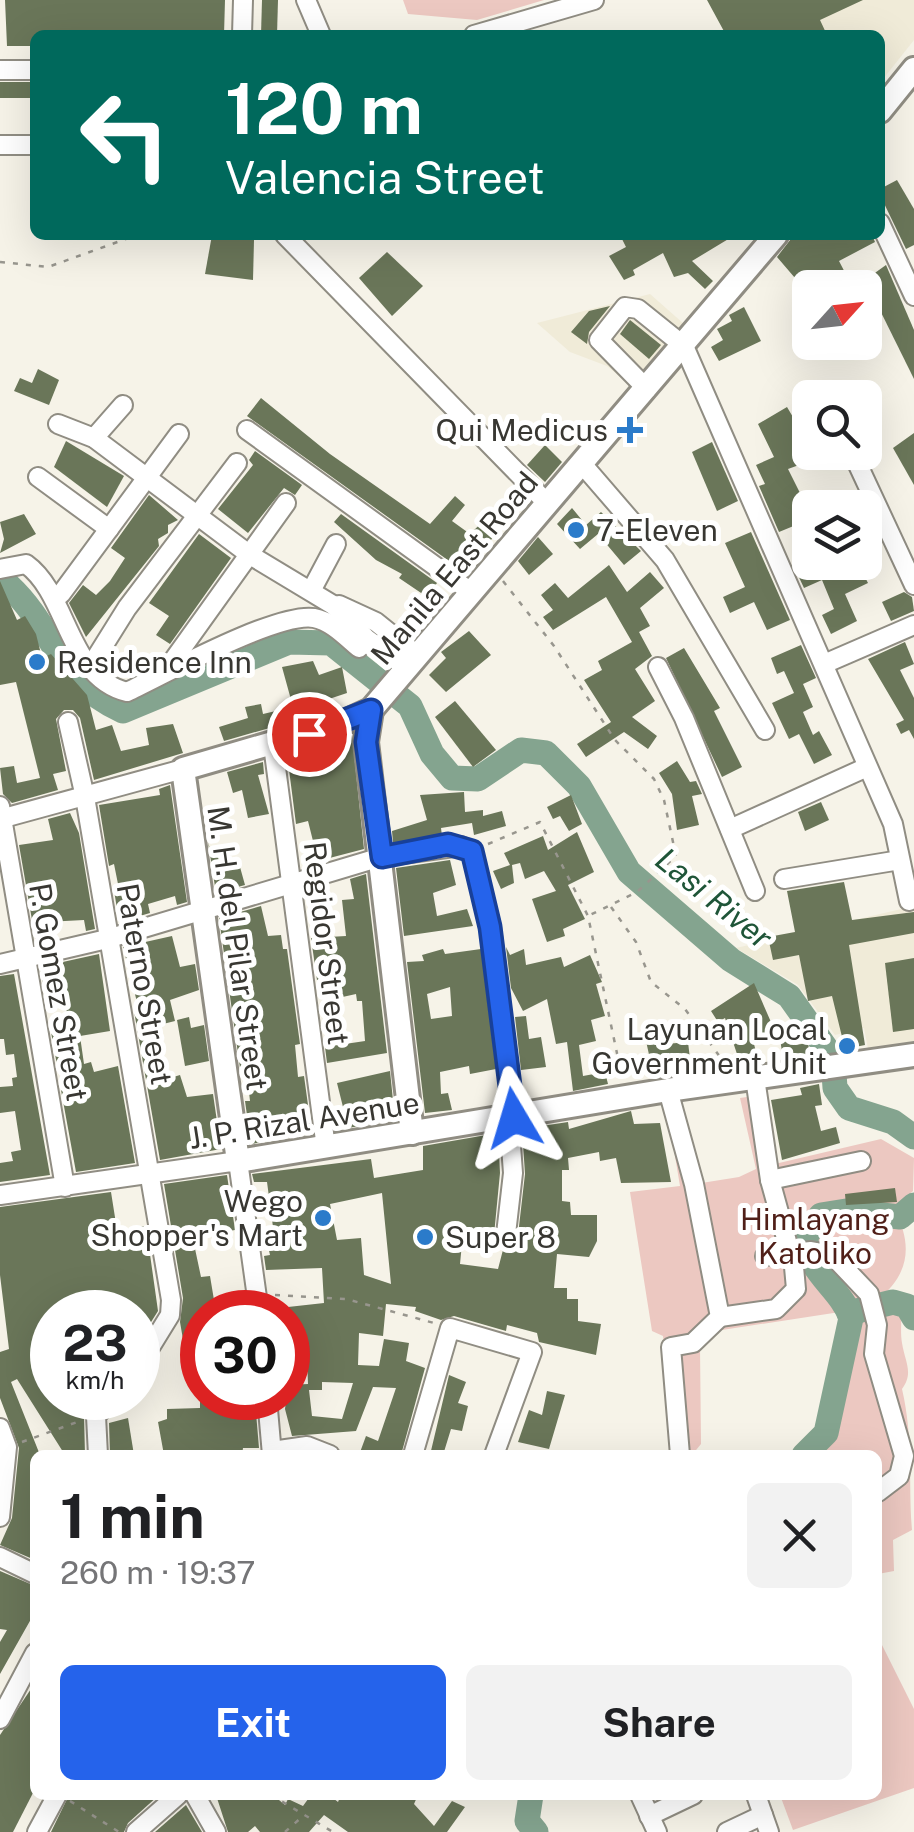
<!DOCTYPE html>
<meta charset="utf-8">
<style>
:root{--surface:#fff;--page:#f2f2f2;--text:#202124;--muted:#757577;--accent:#2563eb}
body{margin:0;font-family:"Public Sans",sans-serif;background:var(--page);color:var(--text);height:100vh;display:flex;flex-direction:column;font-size:38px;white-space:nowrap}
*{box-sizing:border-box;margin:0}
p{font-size:32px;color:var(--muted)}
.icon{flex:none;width:55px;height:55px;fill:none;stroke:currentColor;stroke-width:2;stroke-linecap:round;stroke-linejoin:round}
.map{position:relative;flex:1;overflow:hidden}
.panel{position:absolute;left:30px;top:1450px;width:852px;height:350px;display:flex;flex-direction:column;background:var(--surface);border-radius:15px;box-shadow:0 10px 40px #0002}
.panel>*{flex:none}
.top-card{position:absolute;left:30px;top:30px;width:855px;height:210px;border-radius:15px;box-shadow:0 10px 40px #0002;background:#00695c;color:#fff;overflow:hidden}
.needle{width:65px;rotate:63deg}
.tools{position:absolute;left:792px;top:270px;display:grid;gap:20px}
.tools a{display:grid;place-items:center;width:90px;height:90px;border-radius:15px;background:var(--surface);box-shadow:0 10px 40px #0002;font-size:50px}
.speed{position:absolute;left:30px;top:1290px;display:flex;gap:20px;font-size:50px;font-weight:700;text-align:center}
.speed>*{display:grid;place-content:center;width:130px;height:130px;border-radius:50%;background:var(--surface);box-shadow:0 10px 40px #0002;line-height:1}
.speed small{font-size:25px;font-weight:400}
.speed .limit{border:15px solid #d22;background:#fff;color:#111}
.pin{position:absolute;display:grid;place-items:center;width:85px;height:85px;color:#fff;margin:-42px;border:5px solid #fff;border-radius:50%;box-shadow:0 2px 10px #0007}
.me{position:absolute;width:110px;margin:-55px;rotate:353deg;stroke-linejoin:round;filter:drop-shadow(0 0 8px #0008)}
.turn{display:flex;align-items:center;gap:35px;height:210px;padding:0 30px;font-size:45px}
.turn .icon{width:130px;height:130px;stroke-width:2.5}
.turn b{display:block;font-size:70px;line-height:85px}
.round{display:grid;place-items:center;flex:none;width:105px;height:105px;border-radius:15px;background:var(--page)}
.overview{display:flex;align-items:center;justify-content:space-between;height:170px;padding:0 30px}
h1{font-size:60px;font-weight:700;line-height:75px}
.cta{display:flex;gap:20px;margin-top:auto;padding:20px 30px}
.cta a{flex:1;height:115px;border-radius:15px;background:var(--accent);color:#fff;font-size:40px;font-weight:700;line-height:115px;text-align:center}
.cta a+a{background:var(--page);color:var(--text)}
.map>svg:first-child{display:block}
</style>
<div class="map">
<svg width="914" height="1832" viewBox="0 0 914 1832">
<rect width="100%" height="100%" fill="#f6f3e8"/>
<g fill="#f0ebd8">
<path d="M775 0H914V40L883 79 880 35H792Z"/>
<path d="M650 294 684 324 632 387 607 366 570 352 537 323Z"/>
<path d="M914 906V1041L868 1049 864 1028 835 1035 798 985 736 948Z"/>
</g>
<g fill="#ecc8c1">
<path d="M403 0H544L477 20 408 14Z"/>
<path d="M747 1097 762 1167 881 1139 914 1158 913 1191 894 1209C914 1246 909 1276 875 1302L881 1312 901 1309C902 1321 900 1331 902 1343 905 1362 914 1373 902 1389 914 1441 908 1483 912 1530L893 1540 894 1571 878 1574V1455H808L830 1432 858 1323 853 1310 709 1332 700 1347 701 1444 692 1455H676L663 1336 652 1331 630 1192 680 1186 666 1102 689 1185 739 1177 756 1169 740 1098Z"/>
<path d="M878 1637 914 1709V1788L793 1830 780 1795H878Z"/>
</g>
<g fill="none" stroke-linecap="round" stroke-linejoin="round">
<g stroke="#84a48f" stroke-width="25">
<path d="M0 589 9 586C56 630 56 681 123 711L289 642 331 643 410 706 432 754 452 778 478 779 521 750 546 753 579 786 629 872 731 960 789 996 833 1058 835 1088 849 1108 893 1122 914 1137"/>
<path d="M849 1313 893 1302 907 1306 914 1318"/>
<path d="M804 1455 826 1433 851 1318C841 1288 805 1271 806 1236L821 1215 846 1211 900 1217 914 1205"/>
<path d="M531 1795 527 1821 536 1832"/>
</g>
</g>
<g fill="#6a7659" fill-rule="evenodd">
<path d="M5 0H225L224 35H35V46H7Z"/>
<path d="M262 0H278L277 35H261Z"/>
<path d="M707 0H863L820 20 827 35H726Z"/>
<rect x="0" y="82" width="35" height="16"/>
<path d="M897 180 914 209V245L906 249 880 195V189Z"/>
<path d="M212 235 254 240 253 280 205 274Z"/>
<path d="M620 235H735L692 261 713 281 705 289 688 273 674 277 663 253 633 270 635 275 624 280 609 256 626 247Z"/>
<path d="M794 235H872L875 242 839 261 853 288H810L807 292 777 257Z"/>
<path d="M387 252 423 286 392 316 359 278Z"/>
<path d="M886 265 914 330V379L865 280Z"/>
<path d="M610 306 589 332 587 344 571 332 589 311Z"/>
<path d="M744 307 761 341 719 361 711 347 723 340 717 329 732 321 729 315Z"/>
<path d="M630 320 661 345 649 359 620 334Z"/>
<path d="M38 369 59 380 49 405 14 391 20 378 32 383Z"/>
<path d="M261 398 330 454 430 524 455 496 465 505 452 521 470 534 503 502 516 512 463 571 247 416Z"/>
<path d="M787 407 803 434 810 429V461L788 469 806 505 810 501V558L796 525 779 532 759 486 765 484 756 465 774 457 758 424Z"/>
<path d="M914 433V485L893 448Z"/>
<path d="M66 441 124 476 107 507 54 467Z"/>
<path d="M712 442 738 501 717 511 692 452Z"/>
<path d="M545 445 562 462 545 482 527 465Z"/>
<path d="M255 451 302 485 295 495 284 488 248 533 218 509 253 465 249 460Z"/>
<path d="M149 495 178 520 168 525V533L158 539 159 546 86 637 69 603 83 585 96 595 110 581 125 558 111 548Z"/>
<path d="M572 508 586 525 601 512 641 551 624 565 598 534 580 549 557 524Z"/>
<path d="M24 514 36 534 0 553 4 539 0 522Z"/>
<path d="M341 514 437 583 427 597 399 578 402 574 376 560 334 522Z"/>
<path d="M751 532 790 620 767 630 754 602 730 613 723 597 745 587 725 543Z"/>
<path d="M199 534 231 558 170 644 156 635 169 616 149 603Z"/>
<path d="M538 537 553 554 529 575 518 561Z"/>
<path d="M814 562H868L862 571 868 583 845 594 857 621 831 634 822 615 834 609 822 580 804 588 796 571Z"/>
<path d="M609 565 627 592 650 572 664 588 640 608 650 626 639 632 652 656 635 669 655 701 632 717 657 736 648 749 624 732 586 757 577 744 611 722 584 680 602 670 598 661 632 642 606 597 553 630 543 617 553 610 541 595 555 583 568 598Z"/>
<path d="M0 581 17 620 25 616 36 634 42 658 51 654 87 695 96 730 112 725 121 751 149 745 146 728 173 724 183 753 94 780 80 718 73 710H64L56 719 66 771 53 774 58 790 12 803 3 794 0 768 14 766 17 783 40 778 16 682 0 685Z"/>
<path d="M904 592 912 597 914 611 891 621 882 602Z"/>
<path d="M469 631 491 655 446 692 429 675 446 658 441 652Z"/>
<path d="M905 642 914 664 900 670 914 698V739L909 730 901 734 896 724 904 720 868 659Z"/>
<path d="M801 645 816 678 803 684 813 707 803 712 813 735 819 731 832 755 814 764 799 734 789 739 772 703 794 693 784 671 777 674 771 658Z"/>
<path d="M684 648 720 708 714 711 742 767 722 777 666 658Z"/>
<path d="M313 661 319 675 342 667 347 693 329 699 332 710 224 741 219 727 248 718 245 707 261 704 263 714 293 707 282 667Z"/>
<path d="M455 701 496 750 473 767 435 717Z"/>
<path d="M352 735 364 849 318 861 308 821 296 824 287 754Z"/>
<path d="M677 761 690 782 696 781 702 794 692 796 699 825 677 830 672 794 659 773Z"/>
<path d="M263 762 264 774 258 775 269 814 248 818 242 790 233 793 227 772Z"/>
<path d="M170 785 187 902 177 905 175 896 148 904 150 913 119 922 114 890 119 889 114 864 109 866 99 805 160 795 159 789Z"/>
<path d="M464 792 465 812 483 810V816L502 811 506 826 474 835 472 823 441 828 442 836 393 843 392 831 427 820 420 795Z"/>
<path d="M571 795 582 824 569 831 560 816 553 819 547 807Z"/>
<path d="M821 802 829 820 805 831 798 812Z"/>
<path d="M70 813 79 833 95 929 86 931 84 920 46 922 48 940 36 943 19 845 53 840 48 819Z"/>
<path d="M577 832 594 872 568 885 585 919 563 929 565 936 547 942 532 899 556 891 544 871 525 879 520 863 512 865 514 883 501 889 493 871 510 865 504 853 543 836 548 850Z"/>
<path d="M208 842 212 856H218L220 873 240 867 245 885 216 893Z"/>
<path d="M450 860 456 885 433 893 437 916 467 909 473 926 404 936 396 868Z"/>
<path d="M366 874 387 1053 327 1063 325 1047 365 1041 362 1001H357L356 994 338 998 333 978 317 980 311 938 346 936 342 900 354 899 350 879Z"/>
<path d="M844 882 852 920 914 912V933L849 945 865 1045 845 1049 832 996 808 1001 799 955 773 960 768 937 795 932 787 891Z"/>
<path d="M261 906 268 936 281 935 283 949H287L300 1044 295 1045 298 1077 304 1076 312 1134 251 1144 245 1101H250L246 1066 240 1068 219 918Z"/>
<path d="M172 936 180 967 195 964 199 990 170 1000 175 1021 155 1026 160 1081 180 1075 187 1097 213 1094 221 1149 160 1160 134 1011 139 1010 123 947Z"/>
<path d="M506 947 510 955 524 949 526 965 561 957 564 967 590 955 602 982 596 984 605 1016 591 1020 596 1041 579 1045 583 1076 605 1072 608 1084 573 1091 567 1042 556 1044 547 999 523 1011 511 988Z"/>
<path d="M443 949 445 954 481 949 496 1069 470 1074 469 1066 440 1072 441 1094 448 1093 452 1110 425 1113 407 962 424 961 422 955ZM450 987 452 1016 431 1019 427 994Z"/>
<path d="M99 954 110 1031 80 1036 84 1064 91 1062 94 1072 118 1066 135 1163 76 1172 61 1090 68 1089 61 1064 57 1065 49 1021 68 1018 63 993 45 996 40 967Z"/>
<path d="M914 958V1029L893 1032 885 963Z"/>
<path d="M14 974 50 1175 0 1182V1163L13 1161 11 1152 21 1150 15 1111 0 1113V1087L13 1086 12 1078 17 1077 14 1054 6 1055 4 1039H0V976Z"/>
<path d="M754 983 774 1029 787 1024 795 1045 808 1043 810 1055 783 1058 780 1039 754 1044 757 1056 738 1057 725 1018 718 1022 711 1011Z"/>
<path d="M526 1016 529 1039 541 1037 546 1067 521 1070 515 1017Z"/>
<path d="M189 1017 191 1028 204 1025 209 1061 185 1066 177 1020Z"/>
<path d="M665 1037 666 1044 688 1042 690 1059 702 1057 704 1070 654 1077 646 1041Z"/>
<path d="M390 1071 395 1120 336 1130 334 1113 344 1111 337 1083Z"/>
<path d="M819 1084 822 1105 815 1106 821 1131 836 1127 840 1143 782 1160 771 1100 802 1095 800 1088Z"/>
<path d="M631 1111 634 1124 660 1123 671 1182 621 1183 616 1158 600 1161 599 1152 568 1158 569 1170H562V1201L570 1202 571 1215H597V1241L589 1257 557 1254 554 1288H567V1299H578V1321L601 1324 596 1355 539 1342 537 1333 507 1325 506 1331 454 1316 441 1320 415 1311 416 1307 386 1304 383 1336 359 1333 358 1365 379 1366 384 1339 409 1343 406 1361 425 1368 401 1455H359L366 1436 378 1441 396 1388 373 1387 356 1431 292 1436 285 1409 288 1385 308 1384 307 1357 288 1359V1307L324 1303 322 1268 266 1270 264 1256 270 1255 264 1229 273 1227 267 1182H254L252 1174 371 1159 374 1178 423 1170V1146L498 1133 500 1173 494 1235 463 1233 460 1264 498 1269 504 1246 512 1245 518 1235 525 1174 522 1129 568 1122 569 1129ZM382 1193 391 1284 364 1275 361 1238 337 1240 330 1204ZM322 1382 353 1383 342 1419 312 1416 309 1390H322Z"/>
<path d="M227 1175 235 1230 202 1236 203 1243 194 1244 201 1277 210 1276 216 1312H202V1348L185 1351 180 1322 183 1298 164 1184Z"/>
<path d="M895 1188 897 1202 846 1205 845 1194Z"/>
<path d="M111 1192 117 1230 146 1226 158 1311 146 1330 138 1332V1312H52V1336L34 1339 37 1367 52 1362V1398H94L84 1416 85 1455H65L17 1379 11 1382 40 1455H35V1560L0 1545 12 1518 19 1448 0 1398V1352L9 1349 0 1275V1207Z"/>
<path d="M449 1375 466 1382 458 1403 468 1406 462 1431 451 1429 443 1455H430Z"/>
<path d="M547 1391 565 1395 549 1449 518 1442 529 1410 542 1415Z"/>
<path d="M200 1398 255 1401 259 1448H243L242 1455H164L158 1422 167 1419V1409L200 1408Z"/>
<path d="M128 1418 134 1455H110L109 1423Z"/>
<path d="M0 1571 35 1586V1612L0 1674V1642L7 1630 0 1629Z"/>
<path d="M35 1683V1789L13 1832H0V1735Z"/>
<path d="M69 1795H159L128 1823 124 1832H51Z"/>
<path d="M216 1795H273L285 1805 288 1799 303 1806 311 1795H329L338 1802 341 1795H418L414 1804 434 1826 452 1801 465 1807 447 1832H348L324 1815 309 1832H260L255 1826 248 1832H228Z"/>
<path d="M186 1805 202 1832H155Z"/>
</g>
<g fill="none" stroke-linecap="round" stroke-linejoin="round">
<defs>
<g id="minor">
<path d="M306 0 321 35"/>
<path d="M242 35 243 0"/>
<path d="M474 35 594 0"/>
<path d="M0 70H35"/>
<path d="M0 145H35"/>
<path d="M880 223 914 296"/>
<path d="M285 235 546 502"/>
<path d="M647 389 599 340 625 307 638 309 684 346 893 824 909 901"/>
<path d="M58 424 94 438 250 555 333 605 367 639 407 668"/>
<path d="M247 430 471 592"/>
<path d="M94 438 123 405"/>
<path d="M852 452 914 585"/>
<path d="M583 465 665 560 765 730"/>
<path d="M38 477 109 529"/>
<path d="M0 569 26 564C69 595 67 677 127 692 165 674 277 612 314 618 331 621 346 637 359 648"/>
<path d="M311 591 336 544"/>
<path d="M61 594 179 434"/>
<path d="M339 605 376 622 417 655"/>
<path d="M97 656 127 608 237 463"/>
<path d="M172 662 286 503"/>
<path d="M824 664 914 625"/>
<path d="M658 667 684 718 755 891"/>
<path d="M68 722 85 797 171 1300 170 1315 138 1367"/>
<path d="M273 745 326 1148"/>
<path d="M0 806 65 1187"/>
<path d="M0 819 183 769"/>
<path d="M730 829 865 768"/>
<path d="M784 879 900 860"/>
<path d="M0 964 107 939 381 857 461 846 472 851 491 927 514 1117"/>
<path d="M668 1090 694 1184 720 1317 693 1343 671 1347 680 1455"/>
<path d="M770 1180 861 1161"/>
<path d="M0 1195 238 1161 259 1312"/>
<path d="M506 1234 513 1173 509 1118"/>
<path d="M765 1256 811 1251 832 1255 869 1294 877 1325 874 1354 904 1456 899 1476 878 1492"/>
<path d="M720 1317 776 1309 796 1289 794 1267 770 1180 755 1078"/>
<path d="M267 1398 272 1455"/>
<path d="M0 1428 7 1447 0 1517"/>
<path d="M272 1451 307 1446 330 1455"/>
<path d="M98 1455 96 1416 113 1398"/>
<path d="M413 1455 450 1328 532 1352 494 1455"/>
<path d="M0 1557 35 1574"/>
<path d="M0 1719 35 1653"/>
<path d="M195 1795 216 1832"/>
<path d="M640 1795 657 1832"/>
<path d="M756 1795 769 1832"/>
<path d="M649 1816 693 1795"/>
<path d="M37 1832 57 1795"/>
<path d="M136 1832 178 1795"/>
<path d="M727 1832 763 1815"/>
</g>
<g id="major">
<path d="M880 111 914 69"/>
<path d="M776 235 371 710 345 722 183 769 238 1161 668 1090 914 1055"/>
<path d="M371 710 366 742 412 1133"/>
</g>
</defs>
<use href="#minor" stroke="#908d83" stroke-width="22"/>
<use href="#major" stroke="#908d83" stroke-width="28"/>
<g stroke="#98968e" stroke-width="2.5" stroke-dasharray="5 8" stroke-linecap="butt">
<path d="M0 262 48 267 137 235"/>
<path d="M503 581 554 646 615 740 654 779 664 800 676 856 637 892 588 916"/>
<path d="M488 844 540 822 588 916 622 1077"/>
<path d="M611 907 636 942 651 982 685 1009 726 1065"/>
<path d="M275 1295 346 1299 434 1323"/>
<path d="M22 1442 80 1421"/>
<path d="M271 1795 333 1832"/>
<path d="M70 1801 119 1832"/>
<path d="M285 1832 303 1816"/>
</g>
<use href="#minor" stroke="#fff" stroke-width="18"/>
<use href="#major" stroke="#fff" stroke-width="22"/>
</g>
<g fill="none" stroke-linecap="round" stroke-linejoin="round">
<defs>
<path id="route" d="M309 734 371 710 366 742 382 857 448 844 472 851 490 927 514 1118"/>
</defs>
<use href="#route" stroke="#184099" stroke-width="25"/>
<use href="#route" stroke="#2563eb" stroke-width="18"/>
</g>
<g fill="#2b7bca" stroke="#fff" stroke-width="4">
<path d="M625 415h10v10h10v10h-10v10h-10v-10h-10v-10h10z"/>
<circle cx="576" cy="530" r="10"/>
<circle cx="37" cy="662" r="10"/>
<circle cx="847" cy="1046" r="10"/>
<circle cx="323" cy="1218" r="10"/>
<circle cx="425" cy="1237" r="10"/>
</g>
<g text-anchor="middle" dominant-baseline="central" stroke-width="10" stroke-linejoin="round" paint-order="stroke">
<g font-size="30" fill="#383732" stroke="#fff" text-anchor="end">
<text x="608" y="430">Qui Medicus</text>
<text x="596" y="530" text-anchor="start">7-Eleven</text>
<text x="57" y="662" text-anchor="start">Residence Inn</text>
<text x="827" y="1029">Layunan Local<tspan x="827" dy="34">Government Unit</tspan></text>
<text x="303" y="1201">Wego<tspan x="303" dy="34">Shopper's Mart</tspan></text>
<text x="445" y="1237" text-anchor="start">Super 8</text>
</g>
<g font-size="30" fill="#383732" stroke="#fff">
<text transform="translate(454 568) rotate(-50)">Manila East Road</text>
<text transform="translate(327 943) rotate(83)">Regidor Street</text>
<text transform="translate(238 948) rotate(82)">M. H. del Pilar Street</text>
<text transform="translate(145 984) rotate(80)">Paterno Street</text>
<text transform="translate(59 992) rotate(80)">P. Gomez Street</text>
<text transform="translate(304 1120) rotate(-9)">J. P. Rizal Avenue</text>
</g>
<g font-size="30" fill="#501f18" stroke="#fff">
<text x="815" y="1219">Himlayang<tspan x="815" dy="34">Katoliko</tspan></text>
</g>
<g font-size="32" font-style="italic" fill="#1f5538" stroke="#fff">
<text transform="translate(714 898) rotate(39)">Lasi River</text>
</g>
</g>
</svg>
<div class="tools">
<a><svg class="needle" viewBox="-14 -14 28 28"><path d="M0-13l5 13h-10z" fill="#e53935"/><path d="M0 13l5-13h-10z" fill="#757577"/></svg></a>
<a><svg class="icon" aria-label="search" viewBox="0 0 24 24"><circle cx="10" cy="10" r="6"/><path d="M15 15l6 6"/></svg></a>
<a><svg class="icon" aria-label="layers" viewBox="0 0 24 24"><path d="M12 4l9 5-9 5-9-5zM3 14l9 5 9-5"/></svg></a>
</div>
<div class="speed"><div>23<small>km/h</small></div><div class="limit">30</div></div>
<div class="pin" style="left:309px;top:734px;background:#d93025"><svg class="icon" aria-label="arrive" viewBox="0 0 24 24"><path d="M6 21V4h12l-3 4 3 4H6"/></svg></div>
<svg class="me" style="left:514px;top:1118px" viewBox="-20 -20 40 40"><path d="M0-17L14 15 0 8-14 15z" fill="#2563eb" stroke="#fff" stroke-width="4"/></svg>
<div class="top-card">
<div class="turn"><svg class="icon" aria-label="left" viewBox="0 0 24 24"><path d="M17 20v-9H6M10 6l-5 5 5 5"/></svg><div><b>120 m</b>Valencia Street</div></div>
</div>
<section class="panel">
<div class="overview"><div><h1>1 min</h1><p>260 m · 19:37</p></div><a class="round"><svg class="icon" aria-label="close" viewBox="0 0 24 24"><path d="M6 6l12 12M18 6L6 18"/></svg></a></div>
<div class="cta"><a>Exit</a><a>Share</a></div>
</section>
</div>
